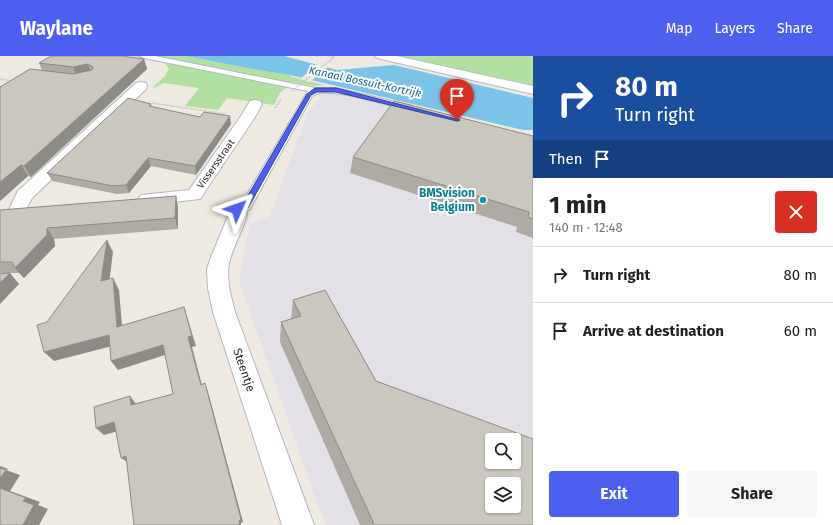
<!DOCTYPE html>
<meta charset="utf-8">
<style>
:root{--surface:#fff;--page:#f6f6f6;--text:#202124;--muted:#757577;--line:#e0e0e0;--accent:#4d5fef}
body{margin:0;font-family:"Fira Sans",sans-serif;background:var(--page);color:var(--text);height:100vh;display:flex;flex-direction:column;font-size:15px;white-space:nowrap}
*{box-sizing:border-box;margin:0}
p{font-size:13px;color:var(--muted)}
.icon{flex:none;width:22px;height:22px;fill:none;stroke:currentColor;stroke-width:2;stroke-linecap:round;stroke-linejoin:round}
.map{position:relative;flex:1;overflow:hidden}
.sheet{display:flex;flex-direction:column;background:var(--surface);width:300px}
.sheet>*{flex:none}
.banner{background:#1a4fa0;color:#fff;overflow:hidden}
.tools{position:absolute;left:485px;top:377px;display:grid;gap:8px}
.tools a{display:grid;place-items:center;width:36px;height:36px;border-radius:4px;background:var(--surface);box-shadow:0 1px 3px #0004;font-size:20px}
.pin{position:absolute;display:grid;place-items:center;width:34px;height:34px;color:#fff;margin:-41px -17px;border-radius:50% 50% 50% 0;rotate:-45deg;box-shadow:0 0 4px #0007}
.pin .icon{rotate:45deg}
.me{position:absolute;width:44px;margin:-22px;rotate:47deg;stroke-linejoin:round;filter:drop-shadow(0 0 3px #0008)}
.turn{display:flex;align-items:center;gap:14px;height:84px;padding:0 16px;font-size:18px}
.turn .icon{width:52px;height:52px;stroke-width:2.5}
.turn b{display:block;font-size:28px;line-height:34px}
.then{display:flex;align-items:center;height:38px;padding:0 16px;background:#0003;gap:8px;font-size:15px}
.round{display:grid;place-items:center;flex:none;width:42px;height:42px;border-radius:4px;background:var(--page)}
.summary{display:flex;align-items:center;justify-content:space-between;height:68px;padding:0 16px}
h1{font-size:24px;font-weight:700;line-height:30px}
.button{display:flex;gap:8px;margin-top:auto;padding:8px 16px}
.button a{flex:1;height:46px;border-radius:4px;background:var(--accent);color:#fff;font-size:16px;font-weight:700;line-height:46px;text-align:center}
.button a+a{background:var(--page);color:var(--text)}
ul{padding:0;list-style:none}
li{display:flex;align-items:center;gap:12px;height:56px;padding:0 16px;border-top:1px solid var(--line)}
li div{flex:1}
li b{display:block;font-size:15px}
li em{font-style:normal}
header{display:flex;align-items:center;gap:24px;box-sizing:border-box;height:56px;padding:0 20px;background:var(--accent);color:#fff}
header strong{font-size:19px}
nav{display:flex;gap:22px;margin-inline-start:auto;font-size:14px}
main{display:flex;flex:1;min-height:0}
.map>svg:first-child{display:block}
</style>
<header>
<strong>Waylane</strong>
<nav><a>Map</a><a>Layers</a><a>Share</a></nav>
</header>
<main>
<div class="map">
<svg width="533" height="469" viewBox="0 0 533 469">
<rect width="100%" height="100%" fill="#eee9e1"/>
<path fill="#e3e1e7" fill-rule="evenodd" d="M334 36 347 39 533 85V469H327L319 452 239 225 250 167 270 160 308 56 323 39ZM492 384H514V406H492ZM492 428H514V450H492Z"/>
<g fill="#b2e0a2">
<path d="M132 0H186L263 15 290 19 292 21 325 29 313 30 292 26 280 37 274 49 227 42 218 54 185 50 199 32 163 27 157 31 152 32 165 20 169 13 165 7Z"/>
<path d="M401 0H533V29Z"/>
</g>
<path fill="#7cc3e8" d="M186 0H284L337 14 394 9 533 42V74H523L290 19 263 15Z"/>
<path fill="#eee9e1" d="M319 7 329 10 310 26 300 23Z"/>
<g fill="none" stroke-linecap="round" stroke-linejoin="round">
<defs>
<path id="lane" d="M140 0H155L315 32H336L413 50 414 52 410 55C391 50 327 29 312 40L250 153 237 157 233 156 231 153 233 150 242 147 308 35 144 2Z"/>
<g id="street">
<path d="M141 26 146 27 147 30 146 33 32 142 24 157 18 159 12 157 9 153 18 135 136 27Z"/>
<path d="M255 44 260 45 262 48 255 61 200 143 147 149 141 147 138 143 141 139 189 134 241 60 250 45Z"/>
<path d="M238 152 245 154 247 158C243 175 233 190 229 207 226 224 231 240 235 256L314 469H282L213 256 208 232 207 213 211 201 229 158 231 154Z"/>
</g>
<path id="secondary" d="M375 0H397L533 30V38L381 3 377 2Z"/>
</defs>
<use href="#lane" stroke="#b4b6c0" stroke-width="2"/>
<use href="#street" stroke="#b4b6c0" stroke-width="2"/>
<use href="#secondary" stroke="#b4b6c0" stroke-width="2"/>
<g stroke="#c8c8c8" stroke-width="1.5" stroke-dasharray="2 1" stroke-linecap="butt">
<path d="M316 0H319"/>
<path d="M0 23 12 25"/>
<path d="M152 47 226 58"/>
<path d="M275 52 281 43"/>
</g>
<use href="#lane" fill="#fff" fill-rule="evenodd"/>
<use href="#street" fill="#fff" fill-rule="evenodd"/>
<use href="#secondary" fill="#fff" fill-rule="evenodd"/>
<path stroke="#c8c8c8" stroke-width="1.5" stroke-dasharray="2 1" stroke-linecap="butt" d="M292 35 334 1 330 0"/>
</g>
<g fill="#aeaba4">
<path d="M144 3 147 13 31 121 28 120 0 145 42 14 39 7Z"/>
<path d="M151 48 152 51 231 68 196 119 151 110 129 137 117 138 52 125 47 117Z"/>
<path d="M533 80V182L516 176 517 171 350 117 353 101Z"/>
<path d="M176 140 178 152V173L54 183 55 190 24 222 19 217H0V154Z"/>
<path d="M293 244 376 325 533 469H360L280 286 281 266 291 263Z"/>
</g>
<g fill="#8d8b86">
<path d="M144 3 147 13 31 121 24 110Z"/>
<path d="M88 8 92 19 77 21 73 11Z"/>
<path d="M230 60 231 68 196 119 195 110Z"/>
<path d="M148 102 151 110 129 137 126 129Z"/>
<path d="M21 109 28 120 0 145V126Z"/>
<path d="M176 140 178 152V173L175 162Z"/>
<path d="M47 172 54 183 55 190 24 222 15 212Z"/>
<path d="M107 184 113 196 108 236 101 225Z"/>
<path d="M10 217 19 228 0 248V227Z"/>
<path d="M113 222 119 234 123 281 117 271Z"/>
<path d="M184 251 196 290 192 291 204 337 201 329 188 281Z"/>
<path d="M109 279 116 289 54 305 44 296Z"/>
<path d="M163 289 168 298 118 314 111 305Z"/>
<path d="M205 327 208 336 243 466 241 467V469H240Z"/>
<path d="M130 340 136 348 131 349Z"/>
<path d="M114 366 122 374 104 379 96 372Z"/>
<path d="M126 400 129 407 121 402Z"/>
<path d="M0 410 8 413 7 414 0 412Z"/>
<path d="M6 414 20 419 10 435 40 446 38 449 48 453 39 469H23V445L0 432V422Z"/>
</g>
<g fill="#cac7bf" stroke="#8d8b86" fill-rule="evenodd">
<path d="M51 0H122L144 3 24 110 21 109 0 126V31L30 13 73 18 92 14 93 11 88 8 73 11 39 7Z"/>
<path d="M128 42 151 48 149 50 200 61 204 56 230 60 195 110 148 102 126 129 113 130 47 117Z"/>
<path d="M394 45 533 80V163L528 161 529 156 353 101Z"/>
<path d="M176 140 175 162 47 172V179L15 212 12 206H0V154Z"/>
<path d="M107 184 101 225 113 222 117 271 184 251 192 280 188 281 201 329 205 327 241 463 239 465 240 469H134L126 400 121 402 114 366 96 372 94 351 130 340 131 349 173 338 163 289 111 305 109 279 44 296 37 269 47 266Z"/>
<path d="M10 217 0 227V218Z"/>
<path d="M325 234 376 325 533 383V469H375L374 468 281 266 301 260 293 244ZM492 384H514V406H492ZM492 428H514V450H492Z"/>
<path d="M0 412 6 414 0 422Z"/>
<path d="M0 432 26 442 23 445 34 449 23 469H0Z"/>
</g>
<path fill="#4d5fef" stroke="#323e9b" d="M315 32H336L460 64 457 65 336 36H317L311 39 248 152 237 156 235 155V152L243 148 307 38Z"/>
<circle fill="#0f9aa8" stroke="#fff" stroke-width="1.5" cx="483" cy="144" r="4"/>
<g text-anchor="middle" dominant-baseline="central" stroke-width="4" stroke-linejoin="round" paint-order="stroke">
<g font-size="10" fill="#2d2d2d" stroke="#fff">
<text transform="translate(216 108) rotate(-55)">Vissersstraat</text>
</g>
<g font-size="11" font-style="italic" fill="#176298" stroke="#fff">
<text transform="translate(365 26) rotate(12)">Kanaal Bossuit-Kortrijk</text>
</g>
<g font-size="12" font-weight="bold" fill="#0d838f" stroke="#fff" text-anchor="end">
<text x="475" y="137">BMSvision<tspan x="475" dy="14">Belgium</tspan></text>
</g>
<g font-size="12" fill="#2d2d2d" stroke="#fff">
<text transform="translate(244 314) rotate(71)">Steentje</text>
</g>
</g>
</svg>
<div class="tools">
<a><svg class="icon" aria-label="search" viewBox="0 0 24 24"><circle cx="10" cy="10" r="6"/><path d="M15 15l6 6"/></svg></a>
<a><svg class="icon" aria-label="layers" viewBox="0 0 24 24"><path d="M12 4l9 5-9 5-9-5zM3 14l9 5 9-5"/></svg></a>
</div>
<div class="pin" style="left:457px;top:64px;background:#d93025"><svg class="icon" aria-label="arrive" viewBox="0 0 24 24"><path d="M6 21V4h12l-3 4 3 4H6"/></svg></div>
<svg class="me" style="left:237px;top:153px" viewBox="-20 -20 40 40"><path d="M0-17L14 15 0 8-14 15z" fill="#4d5fef" stroke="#fff" stroke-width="4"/></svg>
</div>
<section class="sheet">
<div class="banner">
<div class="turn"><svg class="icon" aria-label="right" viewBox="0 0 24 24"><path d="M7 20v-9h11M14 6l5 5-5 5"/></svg><div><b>80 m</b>Turn right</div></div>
<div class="then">Then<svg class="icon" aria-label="arrive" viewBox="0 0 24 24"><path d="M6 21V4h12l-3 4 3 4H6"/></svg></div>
</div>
<div class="summary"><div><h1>1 min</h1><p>140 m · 12:48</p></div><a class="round" style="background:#d93025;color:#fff"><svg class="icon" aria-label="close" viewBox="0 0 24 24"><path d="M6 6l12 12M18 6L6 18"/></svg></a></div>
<ul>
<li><svg class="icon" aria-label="right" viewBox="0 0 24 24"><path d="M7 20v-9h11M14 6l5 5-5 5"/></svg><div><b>Turn right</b></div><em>80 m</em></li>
<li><svg class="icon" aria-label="arrive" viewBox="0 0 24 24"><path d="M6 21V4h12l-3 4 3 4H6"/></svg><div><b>Arrive at destination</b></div><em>60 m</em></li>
</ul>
<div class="button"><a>Exit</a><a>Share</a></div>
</section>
</main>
